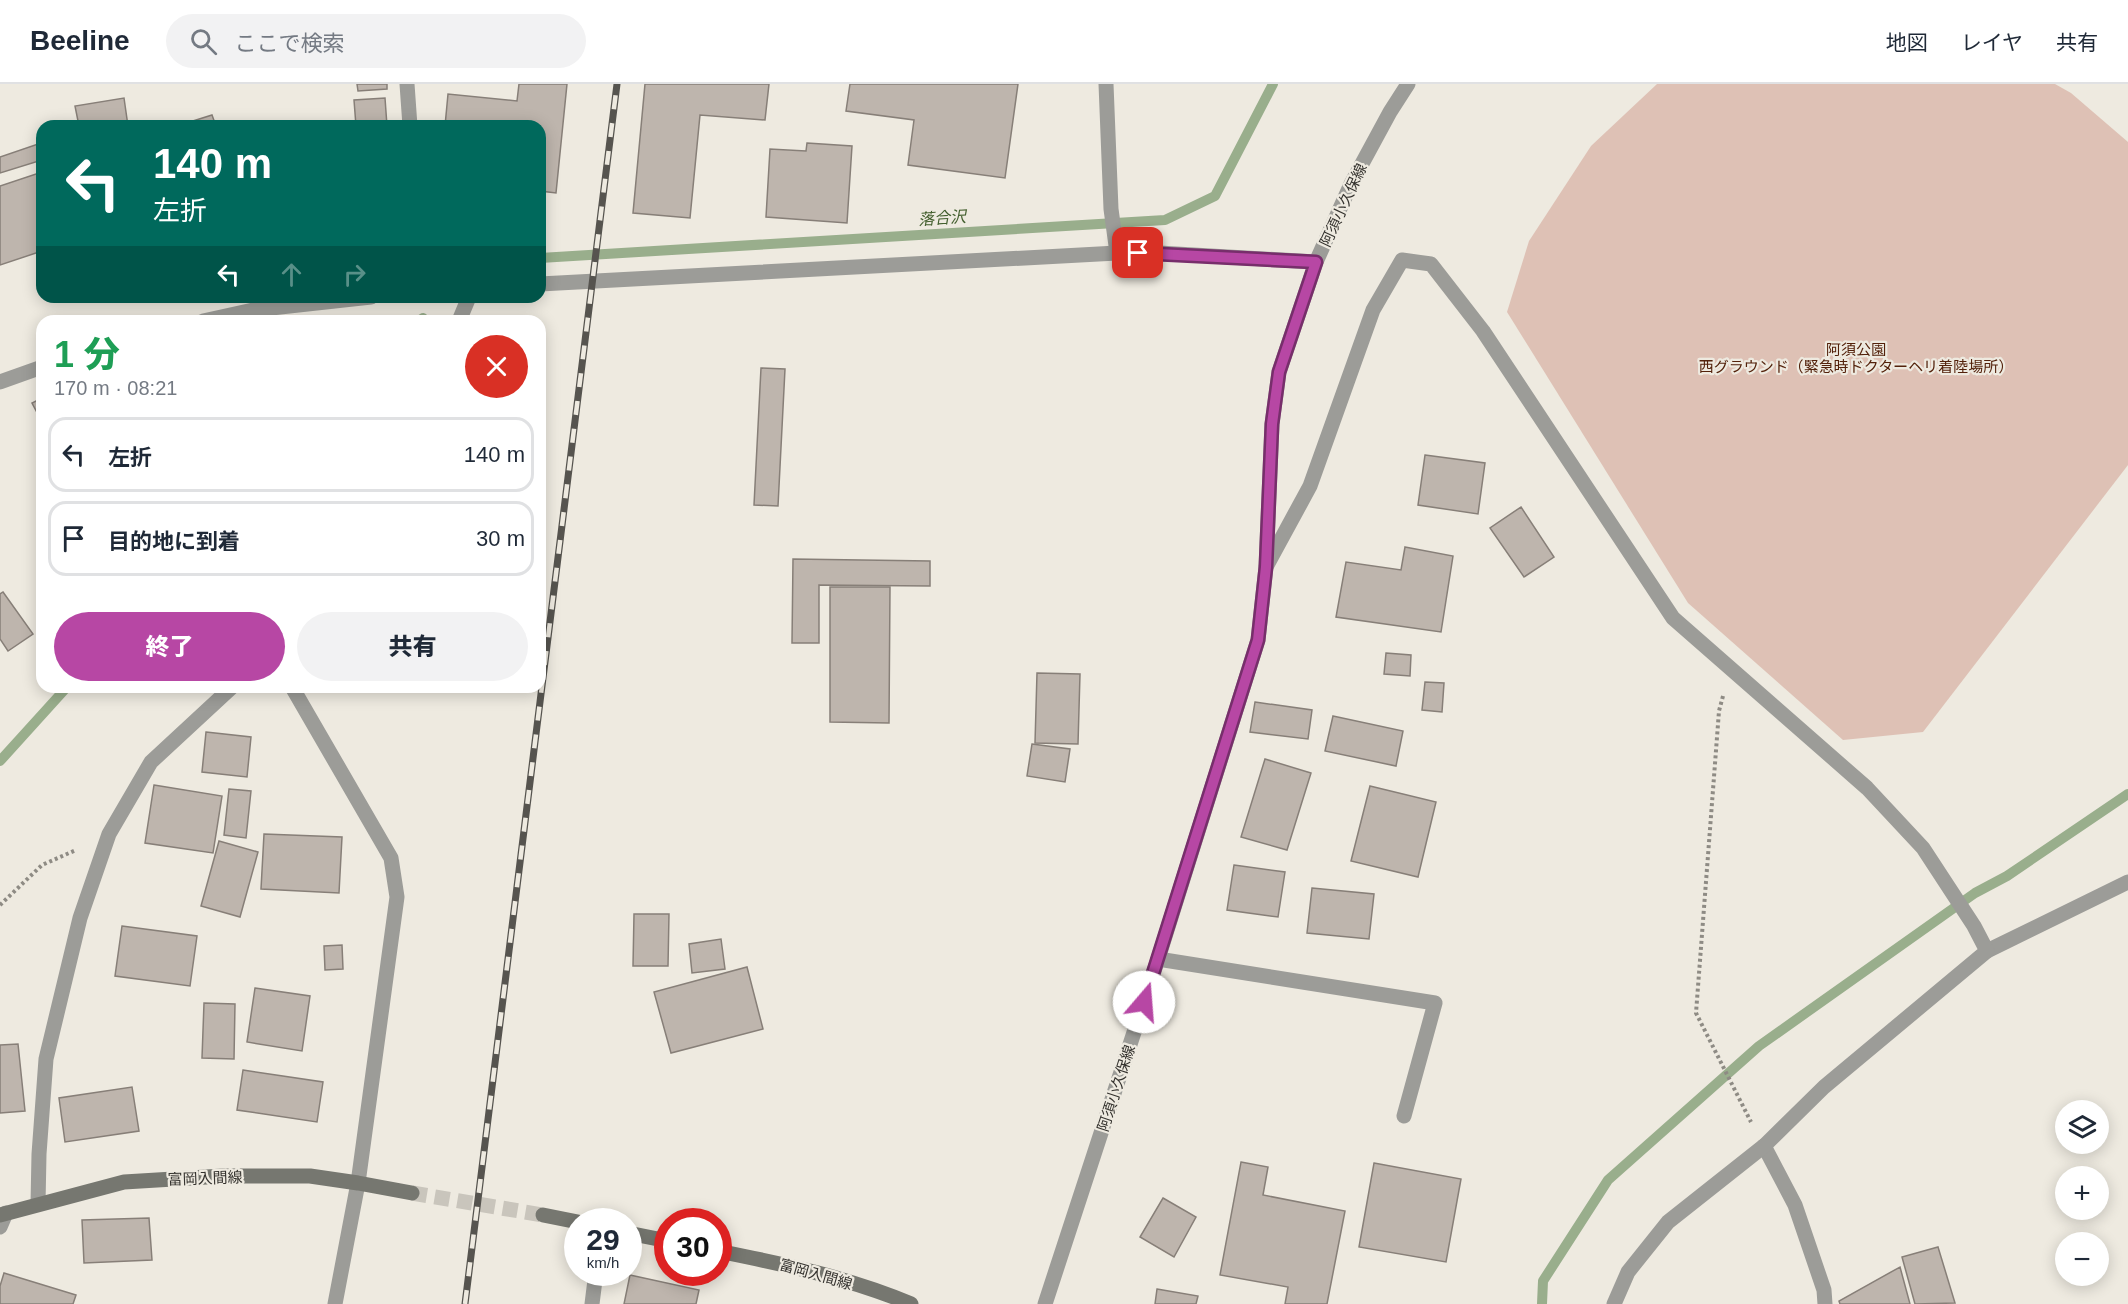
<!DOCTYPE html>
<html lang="ja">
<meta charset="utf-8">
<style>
:root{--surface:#fff;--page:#f2f2f3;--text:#1f2937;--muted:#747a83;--line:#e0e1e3;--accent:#b747a4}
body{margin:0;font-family:Helvetica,"Noto Sans JP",sans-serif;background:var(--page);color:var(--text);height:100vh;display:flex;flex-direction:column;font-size:22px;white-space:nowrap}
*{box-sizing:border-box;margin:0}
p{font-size:20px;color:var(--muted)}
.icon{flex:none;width:33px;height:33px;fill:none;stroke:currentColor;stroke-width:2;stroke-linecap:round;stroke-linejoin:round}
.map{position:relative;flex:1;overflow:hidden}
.panel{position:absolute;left:36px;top:231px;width:510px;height:378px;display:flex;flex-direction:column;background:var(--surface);border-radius:18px;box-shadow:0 3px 15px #0003}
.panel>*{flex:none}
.hud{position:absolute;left:36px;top:36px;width:510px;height:183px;border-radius:18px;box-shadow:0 3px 15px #0003;background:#00695c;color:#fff;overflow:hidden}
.fabs{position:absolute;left:2055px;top:1016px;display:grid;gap:12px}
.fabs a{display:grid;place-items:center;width:54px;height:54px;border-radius:50%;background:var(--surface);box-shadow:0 3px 15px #0003;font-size:30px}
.speed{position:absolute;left:564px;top:1124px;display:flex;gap:12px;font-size:30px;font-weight:700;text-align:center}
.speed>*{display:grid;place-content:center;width:78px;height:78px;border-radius:50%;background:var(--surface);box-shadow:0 3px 15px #0003;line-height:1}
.speed small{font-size:15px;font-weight:400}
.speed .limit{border:9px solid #d22;background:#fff;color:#111}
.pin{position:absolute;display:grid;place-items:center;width:51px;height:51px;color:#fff;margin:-26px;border-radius:12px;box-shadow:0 3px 9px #0006}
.me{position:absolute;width:66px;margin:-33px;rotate:18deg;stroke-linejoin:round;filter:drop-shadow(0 0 4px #0008)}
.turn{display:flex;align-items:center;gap:21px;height:126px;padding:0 18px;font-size:27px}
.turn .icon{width:78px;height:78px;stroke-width:2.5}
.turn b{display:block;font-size:42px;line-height:51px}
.lanes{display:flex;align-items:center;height:57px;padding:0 18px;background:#0003;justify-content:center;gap:30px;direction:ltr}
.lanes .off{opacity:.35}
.round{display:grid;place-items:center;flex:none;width:63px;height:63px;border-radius:32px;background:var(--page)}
.head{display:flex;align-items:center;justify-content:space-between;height:102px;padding:0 18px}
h1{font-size:36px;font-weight:800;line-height:45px;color:#1e9e55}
.primary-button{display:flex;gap:12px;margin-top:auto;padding:12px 18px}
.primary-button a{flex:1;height:69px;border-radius:36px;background:var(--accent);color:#fff;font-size:24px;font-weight:800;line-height:69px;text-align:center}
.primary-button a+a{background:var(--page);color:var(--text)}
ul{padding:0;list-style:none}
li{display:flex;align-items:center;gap:18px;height:75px;margin:0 12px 9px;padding:0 6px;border:3px solid var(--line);border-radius:18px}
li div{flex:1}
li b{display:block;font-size:22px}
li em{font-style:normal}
header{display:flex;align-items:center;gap:36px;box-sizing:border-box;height:84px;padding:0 30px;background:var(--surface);border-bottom:2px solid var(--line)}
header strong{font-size:28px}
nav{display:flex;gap:33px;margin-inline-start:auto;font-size:21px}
.search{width:420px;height:54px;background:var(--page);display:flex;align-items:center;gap:15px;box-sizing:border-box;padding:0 21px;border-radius:33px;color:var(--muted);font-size:22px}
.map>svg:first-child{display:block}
</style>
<header>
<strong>Beeline</strong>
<div class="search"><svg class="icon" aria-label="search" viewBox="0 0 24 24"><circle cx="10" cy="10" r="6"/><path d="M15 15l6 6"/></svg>ここで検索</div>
<nav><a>地図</a><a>レイヤ</a><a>共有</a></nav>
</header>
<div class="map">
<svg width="2128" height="1220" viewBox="0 0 2128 1220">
<rect width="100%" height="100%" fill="#eeeae0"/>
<path fill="#dec1b5" d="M1657 0H2055L2071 9 2128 58V381L1923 648 1843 656 1688 519 1507 228 1529 157 1591 62Z"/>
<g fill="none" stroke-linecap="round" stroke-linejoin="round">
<g stroke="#99ae8c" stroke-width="10">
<path d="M540 174 1165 136 1215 112 1273 0"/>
<path d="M419 237 423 234"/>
<path d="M0 677 67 603"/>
<path d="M1542 1220 1543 1197 1608 1096 1759 962 1975 809 2007 792 2128 710"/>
</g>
</g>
<g fill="#beb5ad" stroke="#877f78" stroke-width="1.5">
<path d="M357 0H387V5L358 7Z"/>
<path d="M519 0H567L556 109 540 107V42H445L448 10 517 17Z"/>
<path d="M645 0H769L765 36 700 31 690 134 633 129Z"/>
<path d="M850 0H1018L1005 94 908 81 914 36 846 27Z"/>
<path d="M124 14 128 42H79L75 22Z"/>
<path d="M385 14 387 42H356L354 16Z"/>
<path d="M212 31 216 42H177Z"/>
<path d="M41 59 42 76 0 89V73Z"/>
<path d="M807 59 852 62 847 139 766 133 770 65 806 67Z"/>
<path d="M42 88V167L0 181V102Z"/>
<path d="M761 284 785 285 778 422 754 421Z"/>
<path d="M42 314V338L32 319Z"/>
<path d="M1425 371 1485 379 1478 430 1418 421Z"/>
<path d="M1521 423 1554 473 1524 493 1490 444Z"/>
<path d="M1405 463 1453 472 1441 548 1336 533 1346 478 1401 486Z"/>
<path d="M793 475 930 477V502L819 501V559H792Z"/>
<path d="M830 503H890L889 639 830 638Z"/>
<path d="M3 508 33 550 8 567 0 555V510Z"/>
<path d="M1386 569 1411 571 1410 592 1384 590Z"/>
<path d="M1037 589 1080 590 1078 660 1035 659Z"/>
<path d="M1425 598 1444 599 1442 628 1422 626Z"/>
<path d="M1255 618 1312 626 1308 655 1250 648Z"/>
<path d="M1333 632 1403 647 1396 682 1325 667Z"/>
<path d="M206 648 251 653 247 693 202 688Z"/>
<path d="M1032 660 1070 665 1065 698 1027 692Z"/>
<path d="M1265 675 1311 689 1287 766 1241 753Z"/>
<path d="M154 701 222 712 213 769 145 759Z"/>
<path d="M1370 702 1436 718 1418 793 1351 777Z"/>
<path d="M229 705 251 707 246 754 224 751Z"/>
<path d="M264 750 342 753 339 809 261 805Z"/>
<path d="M219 757 258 768 240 833 201 822Z"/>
<path d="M1234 781 1285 788 1278 833 1227 826Z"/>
<path d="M1312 804 1374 810 1369 855 1307 849Z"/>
<path d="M634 830H669L668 882H633Z"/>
<path d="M122 842 197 852 190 902 115 892Z"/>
<path d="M721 855 725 885 692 889 689 860Z"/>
<path d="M342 861 343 885 325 886 324 862Z"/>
<path d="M747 883 763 945 671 969 654 908Z"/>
<path d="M255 904 310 912 302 967 247 958Z"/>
<path d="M204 919 235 920 234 975 202 974Z"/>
<path d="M18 960 25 1027 0 1029V961Z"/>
<path d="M243 986 323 998 317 1038 237 1026Z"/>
<path d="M132 1003 139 1047 65 1058 59 1014Z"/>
<path d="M1241 1078 1268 1083 1263 1111 1345 1127 1327 1220H1285L1288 1203 1220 1191Z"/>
<path d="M1374 1079 1461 1095 1446 1178 1359 1163Z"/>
<path d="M1163 1114 1196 1133 1174 1173 1140 1153Z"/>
<path d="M149 1134 152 1176 84 1179 82 1136Z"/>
<path d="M1938 1163 1955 1219 1915 1220 1902 1173Z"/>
<path d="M1900 1183 1910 1220H1840L1839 1217Z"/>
<path d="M4 1189 76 1211 73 1220H0V1202Z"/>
<path d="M630 1191 699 1206 696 1220H624Z"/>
<path d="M1157 1205 1198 1212 1196 1220H1155Z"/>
</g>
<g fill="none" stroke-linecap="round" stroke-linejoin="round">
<path stroke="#c9c5bc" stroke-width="15" stroke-dasharray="15 8" stroke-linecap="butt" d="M412 1109 543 1131"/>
<g stroke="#8e8b84" stroke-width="4" stroke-dasharray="3 3" stroke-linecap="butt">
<path d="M1723 612 1719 627 1696 929 1751 1038"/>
<path d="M0 821 42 781 76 766"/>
</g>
<g stroke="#9c9c98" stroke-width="15">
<path d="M459 237 469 213"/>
<path d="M1987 867 2128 798"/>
<path d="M1764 1062 1795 1121 1824 1206 1825 1220"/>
<path d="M38 1120 39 1070 46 975 80 834 109 750 151 678 232 603"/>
</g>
<g stroke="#9c9c98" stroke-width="15">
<path d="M407 0 410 42"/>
<path d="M1106 0 1111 125 1117 169"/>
<path d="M540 200 1117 169H1159L1316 178"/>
<path d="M203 237 253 226 371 213"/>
<path d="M0 298 42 283"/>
<path d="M292 603 391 774 397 813 358 1099 335 1220"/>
<path d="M1158 875 1435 919 1404 1032"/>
<path d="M0 1143 6 1129"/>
<path d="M592 1220 596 1188"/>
<path d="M1045 1220 1158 875 1258 556 1266 483 1310 402 1373 226 1402 176 1431 180 1483 247 1673 534 1867 704 1923 764 1974 842 1987 867 1824 1003 1764 1062 1668 1138 1628 1188 1614 1220"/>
</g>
<path stroke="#9c9c98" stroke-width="15" d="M1266 483 1272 340 1279 288 1316 178 1351 100 1390 28 1408 0"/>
<g stroke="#767770" stroke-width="15">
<path d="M0 1131 124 1098 223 1092H310L358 1099 412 1109"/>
<path d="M543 1131 578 1138"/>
<path d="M628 1149 668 1157"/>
<path d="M718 1167C783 1180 850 1194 911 1220"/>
</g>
<defs>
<path id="rail" d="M465 1220 617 0"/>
</defs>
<use href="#rail" stroke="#56544f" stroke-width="7"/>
<use href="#rail" stroke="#eeeae0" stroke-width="4.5" stroke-dasharray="14" stroke-linecap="butt"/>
</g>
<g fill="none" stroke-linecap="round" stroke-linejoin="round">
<defs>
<path id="route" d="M1138 169 1316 178 1279 288 1272 340 1266 483 1258 556 1144 918"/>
</defs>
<use href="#route" stroke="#772e6b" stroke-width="15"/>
<use href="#route" stroke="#b747a4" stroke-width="10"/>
</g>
<g text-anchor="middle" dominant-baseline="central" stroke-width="4.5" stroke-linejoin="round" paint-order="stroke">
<g font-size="15" fill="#34322e" stroke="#eeeae0">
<text transform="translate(1343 121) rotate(-65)">阿須小久保線</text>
<text transform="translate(1116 1004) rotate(-72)">阿須小久保線</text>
<text transform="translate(205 1094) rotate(-2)">富岡入間線</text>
<text transform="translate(816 1190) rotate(16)">富岡入間線</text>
</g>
<g font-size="15" fill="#53210a" stroke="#eeeae0">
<text x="1856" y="265">阿須公園<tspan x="1856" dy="17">西グラウンド（緊急時ドクターヘリ着陸場所）</tspan></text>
</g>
<g font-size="16" font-style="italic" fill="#435f2e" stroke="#eeeae0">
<text transform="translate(942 134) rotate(-4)">落合沢</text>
</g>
</g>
</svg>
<div class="fabs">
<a><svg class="icon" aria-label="layers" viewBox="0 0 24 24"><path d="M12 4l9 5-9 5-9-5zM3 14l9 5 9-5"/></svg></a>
<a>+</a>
<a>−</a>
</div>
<div class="speed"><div>29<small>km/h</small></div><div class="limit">30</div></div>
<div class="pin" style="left:1138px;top:169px;background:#d93025"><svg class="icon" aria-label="arrive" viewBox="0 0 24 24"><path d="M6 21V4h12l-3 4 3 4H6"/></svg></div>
<svg class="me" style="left:1144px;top:918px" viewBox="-20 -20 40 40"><circle r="19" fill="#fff"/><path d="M0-13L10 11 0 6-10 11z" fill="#b747a4"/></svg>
<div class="hud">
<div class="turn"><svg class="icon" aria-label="left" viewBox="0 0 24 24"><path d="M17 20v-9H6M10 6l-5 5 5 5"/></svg><div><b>140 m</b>左折</div></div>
<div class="lanes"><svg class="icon" aria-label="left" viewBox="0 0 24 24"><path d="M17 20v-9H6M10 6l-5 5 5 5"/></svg><svg class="icon off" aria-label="ahead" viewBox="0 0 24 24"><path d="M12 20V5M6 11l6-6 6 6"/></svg><svg class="icon off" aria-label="right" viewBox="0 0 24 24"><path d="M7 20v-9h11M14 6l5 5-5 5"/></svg></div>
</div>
<section class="panel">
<div class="head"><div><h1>1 分</h1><p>170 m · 08:21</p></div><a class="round" style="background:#d93025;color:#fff"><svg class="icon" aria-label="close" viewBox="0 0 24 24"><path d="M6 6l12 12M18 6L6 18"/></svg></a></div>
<ul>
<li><svg class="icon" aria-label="left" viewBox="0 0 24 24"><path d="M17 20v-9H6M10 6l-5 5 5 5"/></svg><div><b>左折</b></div><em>140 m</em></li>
<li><svg class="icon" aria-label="arrive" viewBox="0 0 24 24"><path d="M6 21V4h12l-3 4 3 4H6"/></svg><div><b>目的地に到着</b></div><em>30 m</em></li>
</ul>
<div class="primary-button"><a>終了</a><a>共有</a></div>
</section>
</div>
